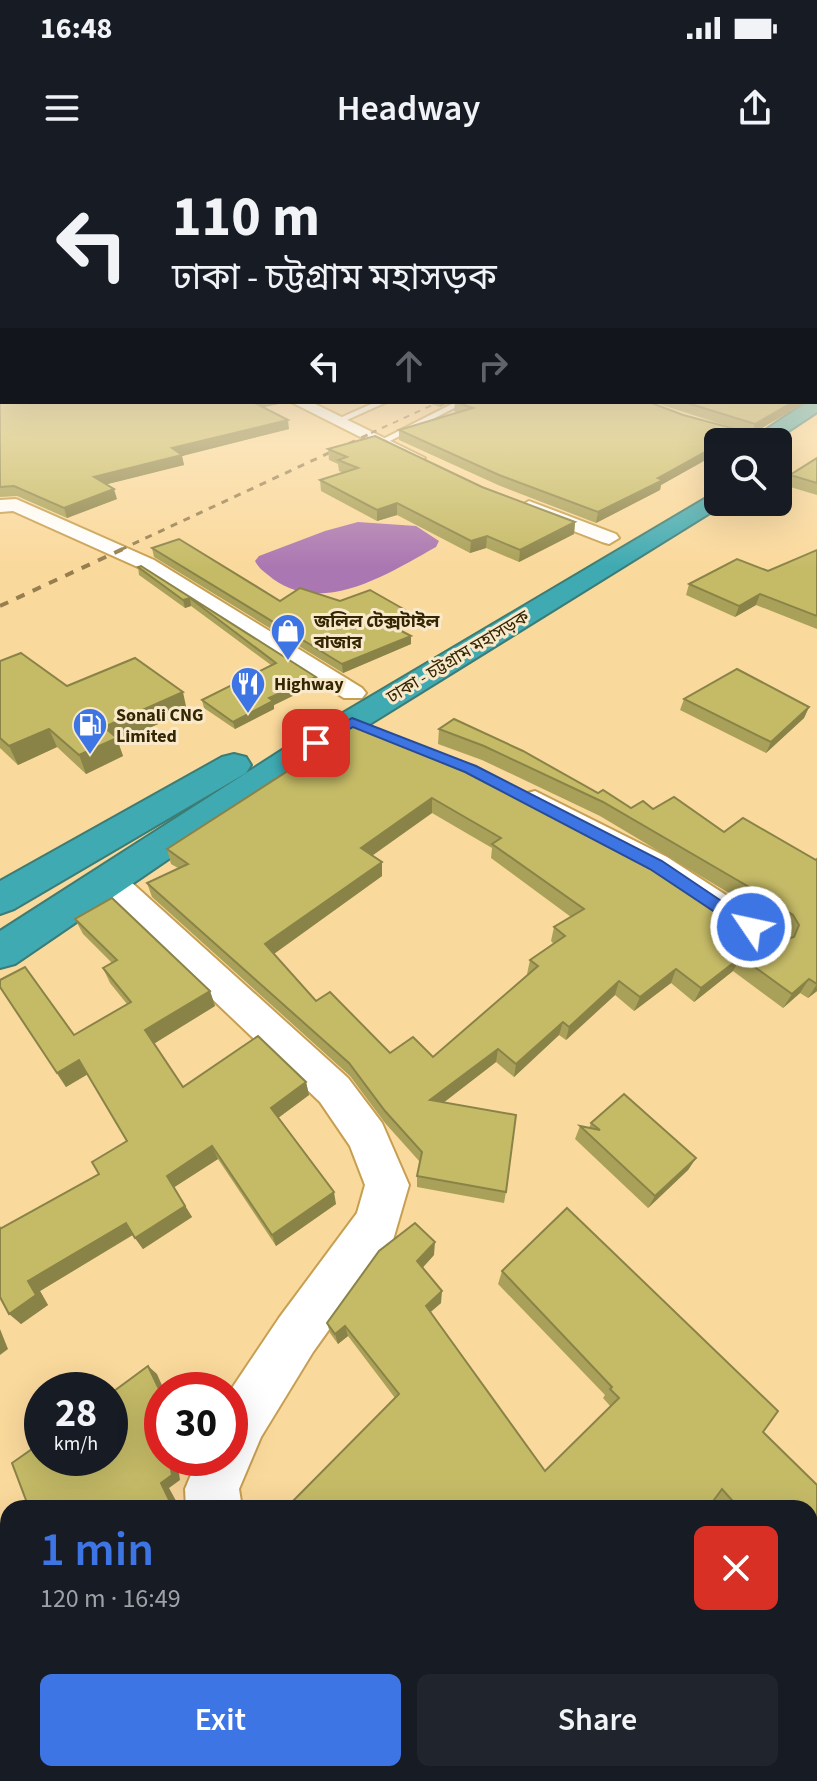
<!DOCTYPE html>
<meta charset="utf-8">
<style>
:root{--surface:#171b24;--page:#20242c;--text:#f1f3f6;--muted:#9ea1a6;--accent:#3e75e5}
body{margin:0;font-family:"Source Sans 3","Noto Sans Bengali",sans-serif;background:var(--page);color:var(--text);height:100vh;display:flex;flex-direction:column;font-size:30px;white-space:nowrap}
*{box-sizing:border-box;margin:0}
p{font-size:26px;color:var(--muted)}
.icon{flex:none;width:44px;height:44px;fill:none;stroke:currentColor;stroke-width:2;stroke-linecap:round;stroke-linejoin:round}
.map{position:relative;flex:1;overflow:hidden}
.drawer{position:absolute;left:0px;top:1340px;width:818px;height:282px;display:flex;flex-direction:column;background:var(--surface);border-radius:24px 24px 0 0;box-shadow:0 8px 32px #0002}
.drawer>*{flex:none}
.guide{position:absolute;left:0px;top:0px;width:818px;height:244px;box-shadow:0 8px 32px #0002;background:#171b24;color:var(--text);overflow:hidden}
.fabs{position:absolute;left:704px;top:268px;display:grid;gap:16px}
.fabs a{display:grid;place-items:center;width:88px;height:88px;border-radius:12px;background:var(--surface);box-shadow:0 8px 32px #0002;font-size:40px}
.speed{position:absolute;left:24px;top:1212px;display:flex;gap:16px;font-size:40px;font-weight:700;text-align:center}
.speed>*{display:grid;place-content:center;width:104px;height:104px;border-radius:50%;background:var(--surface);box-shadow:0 8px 32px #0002;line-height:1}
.speed small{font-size:20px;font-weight:400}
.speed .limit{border:12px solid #d22;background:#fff;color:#111}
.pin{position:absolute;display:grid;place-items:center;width:68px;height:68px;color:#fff;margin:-34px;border-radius:16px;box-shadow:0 4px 12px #0006}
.me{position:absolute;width:88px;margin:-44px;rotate:304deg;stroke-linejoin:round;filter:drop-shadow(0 0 6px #0008)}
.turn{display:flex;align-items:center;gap:28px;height:168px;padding:0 40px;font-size:36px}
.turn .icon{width:104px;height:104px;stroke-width:2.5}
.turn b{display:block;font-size:56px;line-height:68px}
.lanes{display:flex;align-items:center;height:76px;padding:0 40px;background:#0003;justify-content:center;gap:40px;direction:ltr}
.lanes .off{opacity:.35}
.round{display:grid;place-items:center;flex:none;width:84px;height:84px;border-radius:12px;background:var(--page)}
.headline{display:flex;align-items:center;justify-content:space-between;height:136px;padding:0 40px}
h1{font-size:48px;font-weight:600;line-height:60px;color:var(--accent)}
.primary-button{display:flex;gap:16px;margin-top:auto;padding:16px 40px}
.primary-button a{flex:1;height:92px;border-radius:12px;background:var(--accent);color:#fff;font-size:32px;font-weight:600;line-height:92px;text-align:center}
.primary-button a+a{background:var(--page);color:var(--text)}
.status{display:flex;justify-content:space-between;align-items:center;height:56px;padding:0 40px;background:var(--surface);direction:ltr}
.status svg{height:22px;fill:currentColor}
header{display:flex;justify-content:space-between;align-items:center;height:104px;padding:0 40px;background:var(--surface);font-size:36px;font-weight:600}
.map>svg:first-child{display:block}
</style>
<div class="status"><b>16:48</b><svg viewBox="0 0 49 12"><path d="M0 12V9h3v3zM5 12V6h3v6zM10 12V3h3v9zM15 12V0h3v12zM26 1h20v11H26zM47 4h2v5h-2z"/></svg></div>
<header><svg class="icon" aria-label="menu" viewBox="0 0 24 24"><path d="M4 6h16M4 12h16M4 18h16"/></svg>Headway<svg class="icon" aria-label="share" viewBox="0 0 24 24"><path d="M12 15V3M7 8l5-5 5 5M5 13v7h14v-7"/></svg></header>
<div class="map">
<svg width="817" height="1621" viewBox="0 0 817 1621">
<rect width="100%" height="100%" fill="#fad99c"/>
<path fill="#ab77b2" d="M358 362 416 366 439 381 436 387C389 413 324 456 273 419 266 413 259 409 255 401L259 396 325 371Z"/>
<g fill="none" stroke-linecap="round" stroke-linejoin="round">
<defs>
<g id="lane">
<path d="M376 242H387L340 263 333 261Z"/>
<path d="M456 242H466L384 284 377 282Z"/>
<path d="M718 268 763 279 764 281 754 282 715 272Z"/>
</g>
<g id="street">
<path d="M291 242H311L425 298 416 303 410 302Z"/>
<path d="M16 339 154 400 362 528 366 533 362 538H344L140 408 13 351 0 352V340Z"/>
<path d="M529 341 616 374 619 378 609 384 602 382 522 351 519 347Z"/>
<path d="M535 631 667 697 783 772 788 781 783 790 771 794 759 790 645 713 524 648 520 641 524 634Z"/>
<path d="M108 708 120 712 348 918 382 963 409 1025 393 1080 313 1192 261 1277 239 1329 242 1348H186L185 1329 198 1298H230V1231L279 1158 357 1053 365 1025 350 986 320 942 96 728 92 720 96 712Z"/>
<path d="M345 1614H412L415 1621H348Z"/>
</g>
<g id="highway">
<path d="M817 238V252L772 282H748L807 242H816Z"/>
<path d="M718 331V342L726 343 328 590 15 804 0 808V771L304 576Z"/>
<path d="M234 594 246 597 251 605 246 613 14 749 0 754V721L222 597Z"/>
</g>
</defs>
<use href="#lane" stroke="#c79f52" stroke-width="4"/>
<use href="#street" stroke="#c79f52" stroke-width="4"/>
<use href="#highway" stroke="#3c7c75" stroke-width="4"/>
<use href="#lane" fill="#fff" fill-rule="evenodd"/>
<use href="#street" fill="#fff" fill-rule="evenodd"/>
<use href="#highway" fill="#3faab2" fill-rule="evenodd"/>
<path stroke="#967e4f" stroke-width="2" stroke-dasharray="6 6" stroke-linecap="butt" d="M371 273 439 242"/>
<path stroke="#967e4f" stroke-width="3" stroke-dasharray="7 7" stroke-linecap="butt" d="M120 390 376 271"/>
<path stroke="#967e4f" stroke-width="4" stroke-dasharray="9 9" stroke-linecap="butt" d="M0 446 125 388"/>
</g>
<g fill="#a9a159" fill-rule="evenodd">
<path d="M0 180 2 242H288L263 247 289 269 182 296 184 305 107 324 117 339 67 358 17 336 0 337Z"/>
<path d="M425 242H450L440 247Z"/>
<path d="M455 242 683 255 743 271 740 281 718 282V293L661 325 660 330 596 363 498 325 399 280V270L458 253 454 251Z"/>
<path d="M653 242H806L752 274Z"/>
<path d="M328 289 482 327 575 362 574 374 519 402 486 388 470 393 397 355 377 361 321 331 320 320 343 313 339 311 338 304 329 300Z"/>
<path d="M817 298V335L787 326 790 315Z"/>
<path d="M152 388 280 441 414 464 399 470 411 484 343 513 154 397Z"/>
<path d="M817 390V469L756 445 735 457 686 435 689 424 768 411Z"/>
<path d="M141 406 317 524 274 545V549L235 569 204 548 202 540 271 505 191 446 185 448 139 415 138 407Z"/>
<path d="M0 501 67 526 187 551 118 582 123 596 86 614 57 587 18 605 0 588Z"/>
<path d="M684 539 809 547 804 558 766 593 680 550Z"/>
<path d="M454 559 598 633 631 648 653 649 724 672 816 700 817 831 808 838 800 833 783 848 733 811 694 842 671 823 634 851 615 835 566 880 559 875 514 917 496 902 443 943 506 1032 504 1043 417 1027V1016L420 1002 385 963 350 916 152 737 147 723 178 708 171 704 167 689 328 585 765 778 778 782 790 778 785 770 749 745 600 656 482 600 438 584 439 569ZM432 653 492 688 491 698 571 757 554 767 551 781 554 784 530 800 527 814 528 815 433 897 390 893 316 841 274 794 382 716 372 695Z"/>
<path d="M75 759 210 831 215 846 154 883 183 927 306 922 309 935 278 958 336 1044 276 1086 218 999 174 1027 192 1057 143 1089 133 1075 40 1131 48 1145 21 1164 0 1137V1066L2 1068 99 1014 127 981 88 914 66 927 0 828 74 875 127 844 110 823 103 808 112 803 83 774Z"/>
<path d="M591 963 696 998 688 1010 648 1048 575 979 580 966 589 968Z"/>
<path d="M434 1095 422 1108 441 1143 430 1152 545 1311 611 1247 603 1238 605 1235 498 1124 502 1111 763 1272 817 1325V1451L810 1444V1348H721L714 1340 708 1348H286L395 1238 348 1176 338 1184 330 1173 327 1163Z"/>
</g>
<g fill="#8a8348">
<path d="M250 242H288L251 250Z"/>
<path d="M440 242H450L440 247Z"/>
<path d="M793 242H806L752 274 755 264Z"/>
<path d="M288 260 289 269 182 296 184 305 96 327 94 317 172 288Z"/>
<path d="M743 271 740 281 738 282H723Z"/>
<path d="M718 285V293L661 325 660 330 596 363 598 352Z"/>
<path d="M114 329 117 339 67 358 64 348Z"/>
<path d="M397 343V355L377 361V350Z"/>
<path d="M575 362 574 374 519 402 520 390Z"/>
<path d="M487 376 486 388 470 393 471 381Z"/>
<path d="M760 434 756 445 735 457 739 446Z"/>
<path d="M190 438 191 446 185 448 183 440Z"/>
<path d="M414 455V464L390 474V465Z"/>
<path d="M411 476V484L343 513 342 504Z"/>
<path d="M316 517 317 524 274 545V549L235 569 233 562 269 538Z"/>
<path d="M183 532 187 551 118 582 123 596 86 614 79 595 104 567Z"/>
<path d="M809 547 804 558 766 593 771 582Z"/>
<path d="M49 569 57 587 18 605 9 586Z"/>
<path d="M432 638V653L362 703 361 688Z"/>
<path d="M382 702V716L268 798 265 784Z"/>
<path d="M741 797 733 811 694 842 701 828Z"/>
<path d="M676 809 671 823 634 851 640 837Z"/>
<path d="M809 819 800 833 783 848 792 834Z"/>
<path d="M619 821 615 835 566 880 569 867Z"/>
<path d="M817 824V831L808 838Z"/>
<path d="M210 831 215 846 152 885 145 870Z"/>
<path d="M563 862 559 875 514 917 516 904Z"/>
<path d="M498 889 496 902 430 953V940Z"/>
<path d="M79 900 88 914 66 927 57 913Z"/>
<path d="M306 922 309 935 274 961 271 948Z"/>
<path d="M212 986 218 999 173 1028 167 1016Z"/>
<path d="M696 998 688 1010 648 1048 655 1036Z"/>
<path d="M334 1032 336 1044 276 1086 272 1075Z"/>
<path d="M185 1046 192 1057 143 1089 135 1078Z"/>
<path d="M126 1063 134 1074 40 1131 48 1145 21 1164 9 1154 28 1121Z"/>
<path d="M435 1082 434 1095 417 1114V1101Z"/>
<path d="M442 1131 441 1143 425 1157 426 1146Z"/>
<path d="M345 1166 348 1176 338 1184 335 1174Z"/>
<path d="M0 1169 8 1189 0 1195Z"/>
<path d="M148 1206 157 1214 164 1230H162V1248Z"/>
<path d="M169 1298H177L180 1320 169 1328 180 1348H173L161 1323Z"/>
<path d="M213 1614H224L225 1617 220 1621H216Z"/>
<path d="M313 1614H320L324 1621H317Z"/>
</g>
<g fill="#c5bb67" stroke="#8a8348" stroke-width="2" fill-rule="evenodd">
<path d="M0 180H2V242H253L288 260 172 288 182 295 94 317 114 329 64 348 14 326 0 327Z"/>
<path d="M816 180H817L816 229Z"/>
<path d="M455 242H649L683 255 743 271 723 282H718V285L658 318 663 320 598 352 499 315 399 270 473 248Z"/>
<path d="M684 242H793L755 264Z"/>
<path d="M375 276 482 327 575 362 520 390 487 376 471 381 397 343 377 350 320 320 358 308 338 300 347 297 328 289Z"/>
<path d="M817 298V323L790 315Z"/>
<path d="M179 379 280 441 300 428 340 441 370 430 414 455 390 465 411 476 342 504 152 388Z"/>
<path d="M817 390V456L760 434 739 446 689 424 737 399 768 411Z"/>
<path d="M141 406 316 517 269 538 273 541 233 562 202 540 276 503 190 438 183 440 138 407Z"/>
<path d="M21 493 67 526 135 498 183 532 104 567 117 578 79 595 49 569 9 586 0 578V501Z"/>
<path d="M737 509 809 547 771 582 684 539Z"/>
<path d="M454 559 523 591 598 633 603 630 631 648 643 641 653 649 674 637 724 672 743 658 816 700 817 699V824L809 819 792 834 741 797 701 828 676 809 640 837 619 821 569 867 563 862 516 904 498 889 430 940 516 955 506 1032 417 1016 422 992 385 951 349 903 147 723 188 704 167 689 328 585 356 562 462 604 536 639 636 695 765 778 778 782 794 777 799 765 793 755 756 731 603 642 484 586 439 569ZM432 638 501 678 492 684 584 749 554 767 565 776 530 800 538 806 433 897 413 877 390 893 330 832 316 841 265 784 382 702 361 688Z"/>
<path d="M112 738 210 831 145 870 183 927 258 876 306 922 271 948 334 1032 272 1075 212 986 167 1016 185 1046 135 1078 126 1063 28 1121 36 1135 9 1154 0 1137V1069L99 1014 92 1002 127 981 79 900 57 913 0 827V820L25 807 74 875 131 842 103 808 117 800 75 759Z"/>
<path d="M624 934 696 998 655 1036 580 966 600 970 591 963Z"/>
<path d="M567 1048 778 1251 763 1272 817 1325V1431L810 1424V1348H739L722 1329 708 1348H485L482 1344 479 1348H286L399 1234 345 1166 335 1174 327 1163 379 1091 415 1063 435 1082 417 1101 442 1131 426 1146 545 1311 619 1238 610 1229 612 1227 502 1111Z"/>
<path d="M148 1206 159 1229 162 1248V1298H169L172 1315 161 1323 173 1348H29L12 1303 42 1282V1298H110V1234Z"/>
<path d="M8 1497V1614H213L216 1621H0V1503Z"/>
<path d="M228 1614H313L317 1621H220Z"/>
<path d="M400 1614H544L549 1621H415L403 1619Z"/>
</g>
<linearGradient id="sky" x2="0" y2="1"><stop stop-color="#8f9cd2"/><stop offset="0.44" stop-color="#fdeed2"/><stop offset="1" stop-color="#fdeed2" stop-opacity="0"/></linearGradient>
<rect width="817" height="407" fill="url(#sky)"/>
<path fill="#3e75e5" stroke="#284c95" stroke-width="2" d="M352 558 476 606 662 701 760 767 751 774 745 772 650 709 465 612 353 567 321 586 309 583Z"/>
<defs>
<symbol id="shop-pin" viewBox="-11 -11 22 30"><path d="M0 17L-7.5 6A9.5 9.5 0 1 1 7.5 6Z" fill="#3e75e5" stroke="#f9e9cb"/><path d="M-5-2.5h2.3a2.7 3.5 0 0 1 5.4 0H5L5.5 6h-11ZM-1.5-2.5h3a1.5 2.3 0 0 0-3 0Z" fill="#fff"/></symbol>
<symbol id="restaurant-pin" viewBox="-11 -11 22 30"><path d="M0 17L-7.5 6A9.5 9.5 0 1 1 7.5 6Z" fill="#3e75e5" stroke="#f9e9cb"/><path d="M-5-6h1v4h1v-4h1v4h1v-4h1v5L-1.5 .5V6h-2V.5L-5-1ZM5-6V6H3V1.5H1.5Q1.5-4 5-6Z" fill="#fff"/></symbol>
<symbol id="fuel-pin" viewBox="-11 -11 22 30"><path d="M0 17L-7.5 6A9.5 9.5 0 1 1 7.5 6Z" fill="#3e75e5" stroke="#f9e9cb"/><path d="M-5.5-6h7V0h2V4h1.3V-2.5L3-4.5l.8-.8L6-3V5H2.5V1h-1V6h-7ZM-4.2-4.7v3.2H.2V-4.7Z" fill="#fff"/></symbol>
</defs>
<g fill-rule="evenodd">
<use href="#shop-pin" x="268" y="451" width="40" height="54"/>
<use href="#restaurant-pin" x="228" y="504" width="40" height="54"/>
<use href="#fuel-pin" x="70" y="545" width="40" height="54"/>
</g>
<g text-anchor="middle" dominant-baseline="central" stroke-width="6" stroke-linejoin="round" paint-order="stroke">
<g font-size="18" font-weight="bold" fill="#352603" stroke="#f9e9cb" text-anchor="start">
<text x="314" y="461">জলিল টেক্সটাইল<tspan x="314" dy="21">বাজার</tspan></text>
<text x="274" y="524">Highway</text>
<text x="116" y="555">Sonali CNG<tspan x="116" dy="21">Limited</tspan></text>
</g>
<g font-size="18" fill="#352603" stroke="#f9e9cb">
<text transform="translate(458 497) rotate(-31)">ঢাকা - চট্টগ্রাম মহাসড়ক</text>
</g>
</g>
</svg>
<div class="fabs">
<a><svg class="icon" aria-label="search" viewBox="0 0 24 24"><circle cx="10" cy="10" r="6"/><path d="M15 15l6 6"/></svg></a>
</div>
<div class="speed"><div>28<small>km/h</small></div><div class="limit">30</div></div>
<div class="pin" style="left:316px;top:583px;background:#d93025"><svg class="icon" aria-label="arrive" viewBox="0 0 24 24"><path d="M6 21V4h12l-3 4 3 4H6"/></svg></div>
<svg class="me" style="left:751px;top:767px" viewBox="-20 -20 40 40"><circle r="17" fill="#3e75e5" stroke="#fff" stroke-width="3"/><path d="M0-11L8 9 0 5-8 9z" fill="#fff"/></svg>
<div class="guide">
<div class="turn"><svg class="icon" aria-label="left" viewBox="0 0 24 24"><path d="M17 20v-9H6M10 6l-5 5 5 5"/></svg><div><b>110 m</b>ঢাকা - চট্টগ্রাম মহাসড়ক</div></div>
<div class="lanes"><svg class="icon" aria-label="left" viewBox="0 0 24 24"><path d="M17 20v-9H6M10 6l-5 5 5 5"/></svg><svg class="icon off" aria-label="ahead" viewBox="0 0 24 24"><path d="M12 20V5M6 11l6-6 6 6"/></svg><svg class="icon off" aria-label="right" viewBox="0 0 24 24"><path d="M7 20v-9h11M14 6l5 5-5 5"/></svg></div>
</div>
<section class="drawer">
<div class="headline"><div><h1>1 min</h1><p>120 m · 16:49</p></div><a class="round" style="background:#d93025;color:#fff"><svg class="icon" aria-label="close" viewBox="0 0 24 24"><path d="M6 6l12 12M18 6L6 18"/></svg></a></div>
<div class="primary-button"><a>Exit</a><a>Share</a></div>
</section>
</div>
